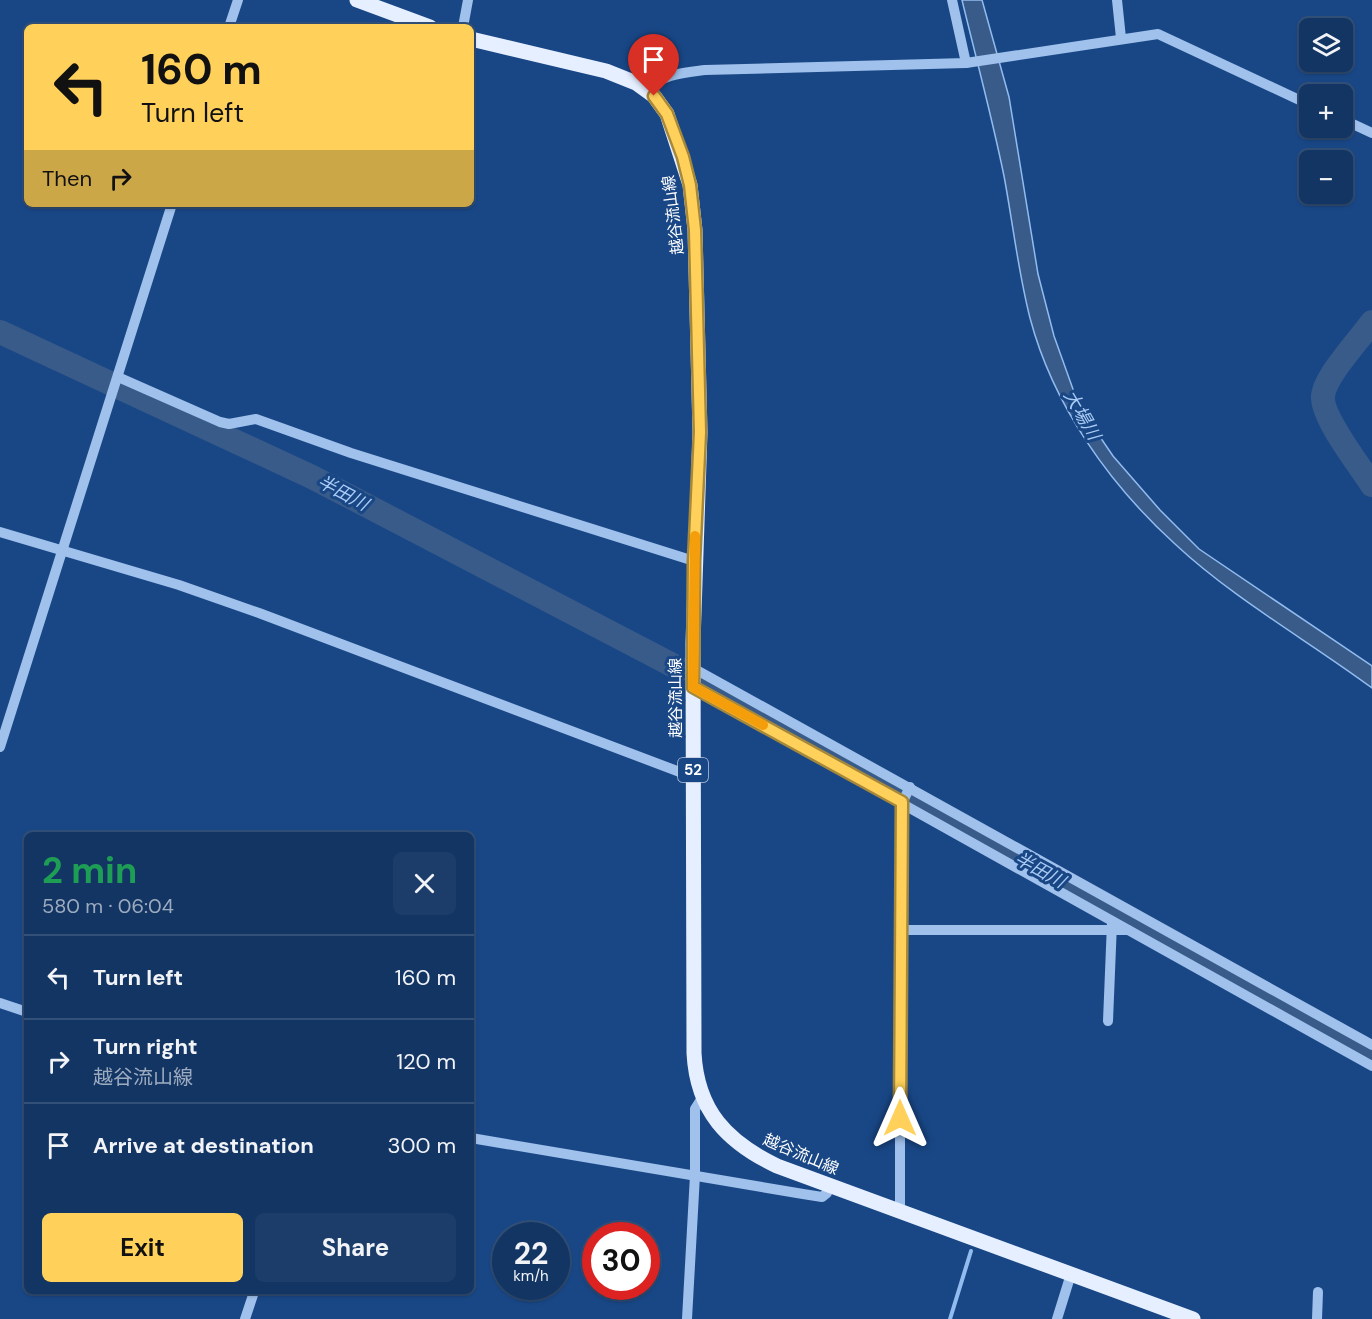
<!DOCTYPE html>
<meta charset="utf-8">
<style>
:root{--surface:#133564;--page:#1c3d6a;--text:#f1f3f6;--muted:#9dabbf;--line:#325078;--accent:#ffd15b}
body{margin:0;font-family:"DM Sans","Noto Sans JP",sans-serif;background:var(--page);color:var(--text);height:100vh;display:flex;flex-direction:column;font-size:22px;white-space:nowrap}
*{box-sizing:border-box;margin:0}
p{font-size:20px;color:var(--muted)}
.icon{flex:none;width:33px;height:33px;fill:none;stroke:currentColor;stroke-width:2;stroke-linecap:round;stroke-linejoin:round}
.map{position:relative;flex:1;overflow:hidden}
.sheet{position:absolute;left:24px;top:832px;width:450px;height:462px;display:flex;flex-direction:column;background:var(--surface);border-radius:9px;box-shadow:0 2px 4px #0004,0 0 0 2px var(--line)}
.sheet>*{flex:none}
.top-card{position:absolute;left:24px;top:24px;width:450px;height:183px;border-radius:9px;box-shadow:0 2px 4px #0004,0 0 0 2px var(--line);background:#ffd15b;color:#111;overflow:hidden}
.tools{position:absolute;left:1299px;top:18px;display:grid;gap:12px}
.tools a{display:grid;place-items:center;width:54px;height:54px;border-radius:9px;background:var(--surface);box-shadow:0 2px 4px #0004,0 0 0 2px var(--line);font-size:30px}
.speed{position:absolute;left:492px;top:1222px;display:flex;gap:12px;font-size:30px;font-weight:700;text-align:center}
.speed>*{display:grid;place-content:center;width:78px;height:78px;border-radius:50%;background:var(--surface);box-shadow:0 2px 4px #0004,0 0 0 2px var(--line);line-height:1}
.speed small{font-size:15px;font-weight:400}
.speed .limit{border:9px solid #d22;background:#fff;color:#111}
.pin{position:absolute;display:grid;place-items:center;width:51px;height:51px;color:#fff;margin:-62px -26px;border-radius:50% 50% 50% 0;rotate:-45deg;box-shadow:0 0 6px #0007}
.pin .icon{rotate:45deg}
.me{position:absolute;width:66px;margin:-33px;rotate:0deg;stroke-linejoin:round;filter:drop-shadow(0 0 4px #0008)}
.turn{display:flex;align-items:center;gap:21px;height:126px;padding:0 18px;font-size:27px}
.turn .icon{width:78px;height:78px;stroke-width:2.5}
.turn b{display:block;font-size:42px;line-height:51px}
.then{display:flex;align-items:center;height:57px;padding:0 18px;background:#0003;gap:12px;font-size:22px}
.round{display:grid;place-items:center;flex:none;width:63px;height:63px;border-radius:9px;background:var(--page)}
.summary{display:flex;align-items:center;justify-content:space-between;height:102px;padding:0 18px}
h1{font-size:36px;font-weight:700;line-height:45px;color:#1e9e55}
.cta{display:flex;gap:12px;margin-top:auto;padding:12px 18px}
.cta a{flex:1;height:69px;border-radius:9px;background:var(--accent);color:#111;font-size:24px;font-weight:700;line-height:69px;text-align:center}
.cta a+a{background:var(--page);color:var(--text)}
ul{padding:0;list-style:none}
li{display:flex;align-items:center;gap:18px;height:84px;padding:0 18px;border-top:2px solid var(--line)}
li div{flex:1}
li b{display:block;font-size:22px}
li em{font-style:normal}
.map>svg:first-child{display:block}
</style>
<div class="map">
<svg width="1372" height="1319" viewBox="0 0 1372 1319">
<rect width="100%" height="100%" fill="#194786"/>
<path fill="#385b89" stroke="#92bcef" stroke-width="1.5" d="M962 0H982L1009 97 1038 274 1054 336 1079 406 1113 456 1160 510 1199 549 1372 666V688C1307 640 1234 599 1175 544 1109 484 1053 405 1030 318 1018 271 1013 224 1004 176 992 117 976 58 962 0Z"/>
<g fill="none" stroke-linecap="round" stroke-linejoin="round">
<path stroke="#92bcef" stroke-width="4" d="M950 1319 971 1251"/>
<g stroke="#385b89" stroke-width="24">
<path d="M1372 322C1359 340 1325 376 1323 396 1321 417 1360 466 1372 485"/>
<path d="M0 332 312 477 680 669"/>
<path d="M708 685 1372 1056"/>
</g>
<g stroke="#9fc1ec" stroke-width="10">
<path d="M952 0 966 63"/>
<path d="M1117 0 1121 38"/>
<path d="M229 27 238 0"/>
<path d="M463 27 468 0"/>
<path d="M646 90C663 74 682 73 705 70L966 63 1158 34 1310 105"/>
<path d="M1342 119 1372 133"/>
<path d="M118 377 220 422 229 424 256 419 351 453 694 561"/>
<path d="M0 532 179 585 259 613 693 777"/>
<path d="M693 668 1372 1045"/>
<path d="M693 687 1372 1066"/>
<path d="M0 747 172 204"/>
<path d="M900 930H1128"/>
<path d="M0 1003 27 1012"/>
<path d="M1108 1021 1112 923"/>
<path d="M471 1138 803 1194 822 1197 827 1193 829 1186"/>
<path d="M900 1212V816L902 803 910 787"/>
<path d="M245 1319 254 1292"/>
<path d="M687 1319 695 1175V1109L702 1098"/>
<path d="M1057 1319 1071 1274"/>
<path d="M1317 1319 1318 1292"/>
</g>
<g stroke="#e5efff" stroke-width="15">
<path d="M357 0 430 27"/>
<path d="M471 39 606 71 636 83 654 96 667 114 690 185 695 230 700 432 693 643 694 1053C697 1111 727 1142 777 1166L1193 1319"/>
</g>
</g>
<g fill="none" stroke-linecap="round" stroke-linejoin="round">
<defs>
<path id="route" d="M654 96 667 114 683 157 690 185 695 230 700 432 694 561 693 687 902 802 900 1118"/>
</defs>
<use href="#route" stroke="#a6883b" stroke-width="15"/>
<use href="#route" stroke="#ffd15b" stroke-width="10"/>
<path stroke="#f59e0b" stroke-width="10" d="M695 536 693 687 763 725"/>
</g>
<g text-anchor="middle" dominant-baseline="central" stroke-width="6" stroke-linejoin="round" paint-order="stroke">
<rect fill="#194786" stroke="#bac8db" stroke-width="1.5" x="678" y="758" width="30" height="24" rx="4.5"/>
<g font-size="15" font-weight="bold" fill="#fff">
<text x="693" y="770">52</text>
</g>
<g font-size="16" fill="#fff" stroke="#194786">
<text transform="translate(673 215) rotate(-97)">越谷流山線</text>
<text transform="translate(675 698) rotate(-90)">越谷流山線</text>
<text transform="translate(801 1154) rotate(23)">越谷流山線</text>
</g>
<g font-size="18" font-style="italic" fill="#abccf4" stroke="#194786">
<text transform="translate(1082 415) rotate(60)">大場川</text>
<text transform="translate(343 493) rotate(28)">半田川</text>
<text transform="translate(1040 870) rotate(29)">半田川</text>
</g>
</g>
</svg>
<div class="tools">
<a><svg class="icon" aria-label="layers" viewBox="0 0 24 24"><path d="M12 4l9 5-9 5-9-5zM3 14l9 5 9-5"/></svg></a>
<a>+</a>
<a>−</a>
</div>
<div class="speed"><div>22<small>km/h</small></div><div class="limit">30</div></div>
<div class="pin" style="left:654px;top:96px;background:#d93025"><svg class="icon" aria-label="arrive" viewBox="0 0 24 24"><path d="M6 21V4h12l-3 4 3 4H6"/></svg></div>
<svg class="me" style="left:900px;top:1118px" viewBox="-20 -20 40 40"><path d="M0-17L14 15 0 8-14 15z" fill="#ffd15b" stroke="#fff" stroke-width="4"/></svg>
<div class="top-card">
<div class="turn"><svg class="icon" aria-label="left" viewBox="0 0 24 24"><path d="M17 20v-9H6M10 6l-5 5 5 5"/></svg><div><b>160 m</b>Turn left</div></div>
<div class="then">Then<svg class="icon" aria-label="right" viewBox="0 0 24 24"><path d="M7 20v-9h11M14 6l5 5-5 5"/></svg></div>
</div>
<section class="sheet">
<div class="summary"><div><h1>2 min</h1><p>580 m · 06:04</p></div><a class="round"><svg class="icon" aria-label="close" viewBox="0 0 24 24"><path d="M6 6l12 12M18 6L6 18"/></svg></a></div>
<ul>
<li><svg class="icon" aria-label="left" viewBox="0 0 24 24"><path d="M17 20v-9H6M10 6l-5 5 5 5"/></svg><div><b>Turn left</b></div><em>160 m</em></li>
<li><svg class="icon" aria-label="right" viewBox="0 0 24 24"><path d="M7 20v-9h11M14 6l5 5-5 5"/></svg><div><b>Turn right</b><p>越谷流山線</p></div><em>120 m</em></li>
<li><svg class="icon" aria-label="arrive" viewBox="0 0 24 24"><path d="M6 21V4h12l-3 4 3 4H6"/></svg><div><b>Arrive at destination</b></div><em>300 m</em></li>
</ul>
<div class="cta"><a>Exit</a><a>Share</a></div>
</section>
</div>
